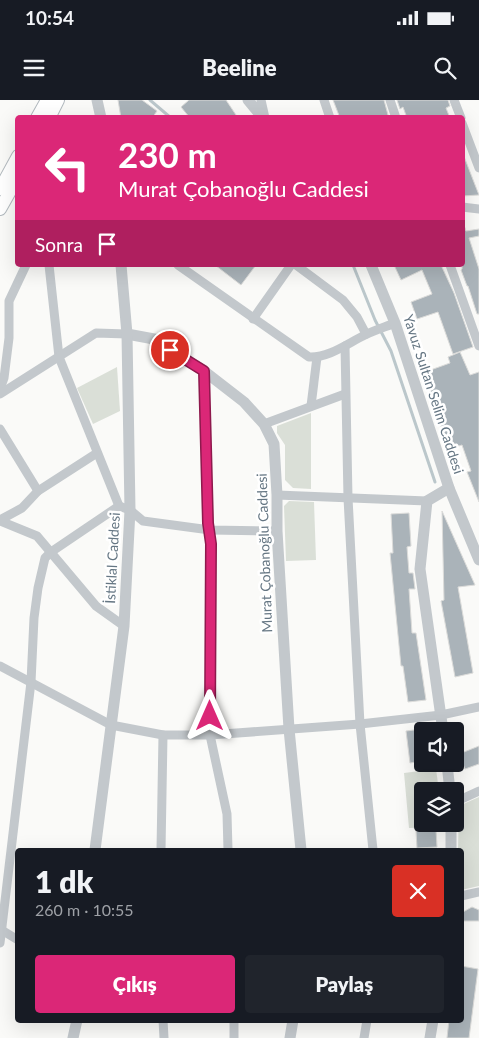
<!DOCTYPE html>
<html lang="tr">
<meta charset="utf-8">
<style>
:root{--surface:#171b24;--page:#20242c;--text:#f1f3f6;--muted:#9ea1a6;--accent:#db2777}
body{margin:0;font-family:Lato,sans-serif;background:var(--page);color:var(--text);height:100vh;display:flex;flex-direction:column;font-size:19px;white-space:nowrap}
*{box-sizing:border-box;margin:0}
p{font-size:16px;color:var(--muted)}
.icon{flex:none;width:28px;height:28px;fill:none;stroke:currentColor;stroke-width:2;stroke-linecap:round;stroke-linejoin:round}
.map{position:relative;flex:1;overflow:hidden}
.drawer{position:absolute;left:15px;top:748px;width:449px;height:175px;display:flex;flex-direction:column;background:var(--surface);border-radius:5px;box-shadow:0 5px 20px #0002}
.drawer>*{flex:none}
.top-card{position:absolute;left:15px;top:15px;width:450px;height:152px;border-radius:5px;box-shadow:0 5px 20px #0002;background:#db2777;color:#fff;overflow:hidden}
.tools{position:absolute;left:414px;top:622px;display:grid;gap:10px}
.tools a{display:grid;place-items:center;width:50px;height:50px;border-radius:5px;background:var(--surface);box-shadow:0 5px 20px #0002;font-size:25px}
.pin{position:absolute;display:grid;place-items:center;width:42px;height:42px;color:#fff;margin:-21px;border:2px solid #fff;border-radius:50%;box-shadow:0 1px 5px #0007}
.me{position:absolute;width:55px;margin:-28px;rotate:0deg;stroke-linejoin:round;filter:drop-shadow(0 0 4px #0008)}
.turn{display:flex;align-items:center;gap:18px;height:105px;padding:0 20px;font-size:22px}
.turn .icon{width:65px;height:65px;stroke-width:2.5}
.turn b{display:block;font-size:35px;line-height:42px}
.then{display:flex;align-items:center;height:48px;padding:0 20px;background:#0003;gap:10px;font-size:19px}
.round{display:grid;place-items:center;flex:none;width:52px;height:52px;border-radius:5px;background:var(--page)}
.overview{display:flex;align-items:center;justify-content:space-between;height:85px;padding:0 20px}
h1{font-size:30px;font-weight:800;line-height:38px}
.cta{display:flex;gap:10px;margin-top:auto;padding:10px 20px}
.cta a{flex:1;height:58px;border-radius:5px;background:var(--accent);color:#fff;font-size:20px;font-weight:800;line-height:58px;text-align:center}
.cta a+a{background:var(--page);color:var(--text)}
.status{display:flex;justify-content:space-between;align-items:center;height:35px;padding:0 25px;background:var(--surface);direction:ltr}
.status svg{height:14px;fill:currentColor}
header{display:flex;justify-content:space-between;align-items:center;height:65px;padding:0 20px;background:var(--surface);font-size:22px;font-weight:800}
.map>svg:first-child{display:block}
</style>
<div class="status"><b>10:54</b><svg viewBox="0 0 49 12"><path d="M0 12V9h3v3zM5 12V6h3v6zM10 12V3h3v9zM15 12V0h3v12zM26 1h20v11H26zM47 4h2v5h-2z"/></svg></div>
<header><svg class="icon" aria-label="menu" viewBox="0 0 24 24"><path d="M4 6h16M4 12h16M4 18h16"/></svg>Beeline<svg class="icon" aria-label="search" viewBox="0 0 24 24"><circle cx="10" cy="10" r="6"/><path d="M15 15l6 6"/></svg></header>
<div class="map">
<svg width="479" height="938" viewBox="0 0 479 938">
<rect width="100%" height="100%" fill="#fafaf8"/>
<g fill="#dadfd7">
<path d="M117 267 120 311 93 324 77 288Z"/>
<path d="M311 313V389L293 388 285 380V345L277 333V326Z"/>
<path d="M289 401 314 402 316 460 286 461 284 406Z"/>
<path d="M436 669 439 691H422V724H440V727L409 728 404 673Z"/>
<path d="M479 697V786L461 790V750H458L459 706Z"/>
</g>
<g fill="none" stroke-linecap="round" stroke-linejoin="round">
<g stroke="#bbc7cb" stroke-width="3">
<path d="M150 0 171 18"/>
<path d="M353 165 375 220 391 251 435 382"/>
</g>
</g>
<g fill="#aab3b9" stroke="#dcdcda">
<path d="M118 0H142L157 11 152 18H121Z"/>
<path d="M189 0H226L238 18H190L181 7Z"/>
<path d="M333 0H384L388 15 383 18H340Z"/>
<path d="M397 0H448L450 6 446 8 450 18H407L403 7 400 9Z"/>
<path d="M462 54H463L479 95 462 96Z"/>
<path d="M463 122 466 131 479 129V136L469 138 479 169V214H477L468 186H467L461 170 462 169Z"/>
<path d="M215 165H256L241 185Z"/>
<path d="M394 165H441L454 193 473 247 453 254 438 212 417 219 411 202 432 194 422 170 401 180Z"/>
<path d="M460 252 470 275 479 272V402L467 372 471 371 462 345 449 349 429 292 431 291 425 272 450 263 448 257Z"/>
<path d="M442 411 475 485 458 487 473 573 455 577 441 501 444 500Z"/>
<path d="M409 413 411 446 407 447 409 473H413L415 489H409L412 533H416L426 600 408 602 403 566H401L390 453H393L391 414Z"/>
<path d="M422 629V661L410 663 406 631Z"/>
<path d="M479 646V664L465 669 459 654Z"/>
<path d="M436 730 437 747 417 748 416 731Z"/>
<path d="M472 807 479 810V821H463V812Z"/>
<path d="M461 866 478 869 469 938H447L449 920H461Z"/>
</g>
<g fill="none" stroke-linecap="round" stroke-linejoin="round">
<defs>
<g id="secondary">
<path d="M37 18 47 0"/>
<path d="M49 18 58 0"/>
<path d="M0 89 18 56"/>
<path d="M0 109 18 77"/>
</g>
</defs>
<use href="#secondary" stroke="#b3babf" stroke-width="14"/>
<g stroke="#c3c8cc" stroke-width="9">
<path d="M261 0 265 18"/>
<path d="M324 0 330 18"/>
<path d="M390 0 396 18"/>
<path d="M454 0 461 18"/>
<path d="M462 23 479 68"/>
<path d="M462 107 479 109"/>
<path d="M49 165 59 257 119 406"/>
<path d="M178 165 309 257C329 258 348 243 365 235 375 230 385 227 395 223"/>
<path d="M296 165 343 200 357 217 366 234"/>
<path d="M450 165 479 246"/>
<path d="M253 219 291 165"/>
<path d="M345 246 348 398 360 624 373 750"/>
<path d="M204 271 209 423 211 445 210 635 227 714 228 750"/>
<path d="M0 289 4 278 9 238V201L26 165"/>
<path d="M0 294 96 233 127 234"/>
<path d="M311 306 317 257"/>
<path d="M264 324 345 294"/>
<path d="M0 329 38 391"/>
<path d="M277 395 427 401"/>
<path d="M0 420 22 408 38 391 97 353"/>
<path d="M0 421 37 436 96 506 124 526"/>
<path d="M0 566 111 625 163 635H210L360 624 441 615 479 607"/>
<path d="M455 702 479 691"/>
<path d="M161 750 163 635"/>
<path d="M461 796 479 792"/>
<path d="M0 829 18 840"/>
<path d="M0 843 31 582 34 518 38 488 45 458 51 452 119 406 130 410 143 421 210 430 277 431"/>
<path d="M163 920 164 938"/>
<path d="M234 920V938"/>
<path d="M364 938 367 920"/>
</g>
<g stroke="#c3c8cc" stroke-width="11">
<path d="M97 0 101 18"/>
<path d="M248 0 263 18"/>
<path d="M371 165 395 223 449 388 479 460"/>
<path d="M127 234 154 239 204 271 244 302 264 324 274 344 277 395V431L289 629 301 750"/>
<path d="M443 631 420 469 427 401 449 388"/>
<path d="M447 664 450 691"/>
<path d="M95 750 124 526 130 410 127 234 121 165"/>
<path d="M451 750V724"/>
<path d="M73 938 77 920"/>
<path d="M290 938 293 920"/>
<path d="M430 938 433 920"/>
</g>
<use href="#secondary" stroke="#fff" stroke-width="12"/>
</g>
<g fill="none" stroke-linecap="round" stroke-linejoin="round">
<defs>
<path id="route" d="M170 250 204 271 208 423 211 444 210 616"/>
</defs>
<use href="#route" stroke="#8e194d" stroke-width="12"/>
<use href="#route" stroke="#db2777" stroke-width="9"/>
</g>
<g text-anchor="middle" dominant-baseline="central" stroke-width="5" stroke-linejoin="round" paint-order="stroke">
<g font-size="14" fill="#657683" stroke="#fff">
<text transform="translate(434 294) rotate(72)">Yavuz Sultan Selim Caddesi</text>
<text transform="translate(264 453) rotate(-92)">Murat Çobanoğlu Caddesi</text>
<text transform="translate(112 458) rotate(-87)">İstiklal Caddesi</text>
</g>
</g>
</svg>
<div class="tools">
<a><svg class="icon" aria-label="sound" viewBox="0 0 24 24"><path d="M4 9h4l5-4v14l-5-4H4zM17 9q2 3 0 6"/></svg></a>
<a><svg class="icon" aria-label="layers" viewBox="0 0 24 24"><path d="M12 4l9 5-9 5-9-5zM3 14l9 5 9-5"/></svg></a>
</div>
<div class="pin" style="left:170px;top:250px;background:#d93025"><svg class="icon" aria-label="arrive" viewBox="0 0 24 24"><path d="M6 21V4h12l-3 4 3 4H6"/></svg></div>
<svg class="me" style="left:210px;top:616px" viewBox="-20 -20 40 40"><path d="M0-17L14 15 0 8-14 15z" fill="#db2777" stroke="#fff" stroke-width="4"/></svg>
<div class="top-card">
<div class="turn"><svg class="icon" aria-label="left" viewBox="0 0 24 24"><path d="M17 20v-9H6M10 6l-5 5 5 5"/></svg><div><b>230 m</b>Murat Çobanoğlu Caddesi</div></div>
<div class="then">Sonra<svg class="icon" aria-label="arrive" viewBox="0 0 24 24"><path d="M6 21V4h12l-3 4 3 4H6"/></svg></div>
</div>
<section class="drawer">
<div class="overview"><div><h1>1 dk</h1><p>260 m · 10:55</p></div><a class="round" style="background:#d93025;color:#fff"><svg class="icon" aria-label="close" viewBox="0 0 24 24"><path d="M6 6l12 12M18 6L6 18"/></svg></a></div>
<div class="cta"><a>Çıkış</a><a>Paylaş</a></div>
</section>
</div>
